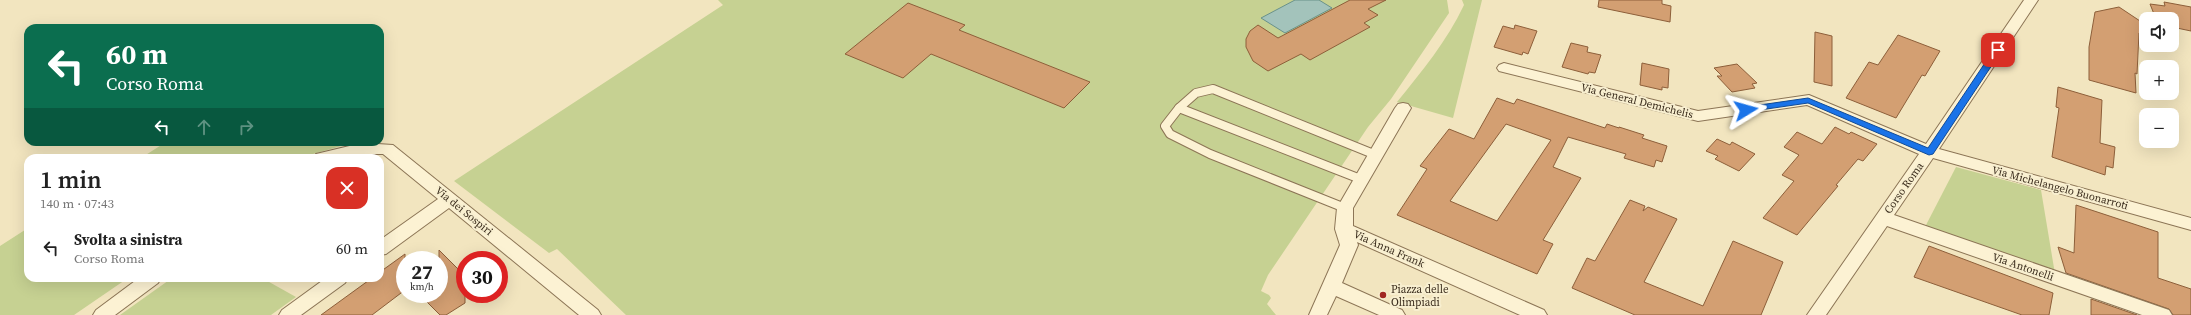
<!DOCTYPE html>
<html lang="it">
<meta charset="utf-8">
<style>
:root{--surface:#fff;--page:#f6f6f6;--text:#222;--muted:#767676}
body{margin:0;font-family:"Source Serif 4",serif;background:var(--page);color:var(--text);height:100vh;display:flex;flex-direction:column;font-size:15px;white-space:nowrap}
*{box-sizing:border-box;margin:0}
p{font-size:13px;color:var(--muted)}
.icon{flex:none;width:22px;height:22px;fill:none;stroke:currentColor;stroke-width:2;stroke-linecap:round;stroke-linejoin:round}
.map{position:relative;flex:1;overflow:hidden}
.panel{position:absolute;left:24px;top:154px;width:360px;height:128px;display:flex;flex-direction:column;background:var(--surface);border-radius:12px;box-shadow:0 4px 16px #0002}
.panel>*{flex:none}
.guide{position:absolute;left:24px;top:24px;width:360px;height:122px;border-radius:12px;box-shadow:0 4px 16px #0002;background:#0b6e4f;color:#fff;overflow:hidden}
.controls{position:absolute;left:2139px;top:12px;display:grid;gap:8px}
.controls a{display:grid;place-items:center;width:40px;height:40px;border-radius:8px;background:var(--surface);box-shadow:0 4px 16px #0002;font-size:20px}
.speed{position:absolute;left:396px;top:251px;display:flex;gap:8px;font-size:20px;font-weight:700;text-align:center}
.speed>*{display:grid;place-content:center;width:52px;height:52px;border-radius:50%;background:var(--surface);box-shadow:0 4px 16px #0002;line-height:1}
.speed small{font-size:10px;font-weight:400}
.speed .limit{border:6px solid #d22;background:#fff;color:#111}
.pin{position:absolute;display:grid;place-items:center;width:34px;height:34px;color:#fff;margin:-17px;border-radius:8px;box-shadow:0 2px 6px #0006}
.me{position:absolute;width:44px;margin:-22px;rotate:82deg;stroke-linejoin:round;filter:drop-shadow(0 0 3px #0008)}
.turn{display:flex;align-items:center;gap:14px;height:84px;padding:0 16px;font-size:18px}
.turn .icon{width:52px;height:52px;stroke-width:2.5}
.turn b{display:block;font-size:28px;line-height:34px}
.lanes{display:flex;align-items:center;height:38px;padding:0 16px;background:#0003;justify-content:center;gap:20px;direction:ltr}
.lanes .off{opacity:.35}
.round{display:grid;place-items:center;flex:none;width:42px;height:42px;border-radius:12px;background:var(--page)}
.head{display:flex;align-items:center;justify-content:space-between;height:68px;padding:0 16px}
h1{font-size:24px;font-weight:600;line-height:30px}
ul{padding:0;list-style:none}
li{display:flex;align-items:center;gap:12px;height:52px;padding:0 16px}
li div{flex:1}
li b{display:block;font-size:15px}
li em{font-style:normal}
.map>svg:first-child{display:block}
</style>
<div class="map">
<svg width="2191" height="315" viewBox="0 0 2191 315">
<rect width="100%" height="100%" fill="#f2e5bf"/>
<g fill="#c6d192">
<path d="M718 0H1447L1449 13 1391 99 1368 127 1268 275 1261 291 1269 295 1271 298 1267 304 1276 315H626L557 249 549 253 454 181 723 5Z"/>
<path d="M1462 0H1482L1453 118 1397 102C1422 71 1447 41 1464 5Z"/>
<path d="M166 142H348V144L313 154 307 158H141Z"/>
<path d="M1956 167 2041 190 2055 274 1925 227Z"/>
<path d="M28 228V278H128L74 315H0V246Z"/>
<path d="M172 278H262L296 297 271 315H120Z"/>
</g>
<path fill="#a3c3bb" stroke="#69928a" d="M1295 0H1319L1332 8 1285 33 1261 18Z"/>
<g fill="#d39f72" stroke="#8d5f3a" fill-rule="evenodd">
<path d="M1350 0H1386L1368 9 1378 15 1364 23 1370 27 1310 60 1301 54 1268 71 1253 61 1246 47V39L1250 31 1258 25 1278 38Z"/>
<path d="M1599 0H1662V4L1671 6 1670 22 1598 7Z"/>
<path d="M2164 2 2191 7V31L2172 27V19H2156L2150 4 2165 6Z"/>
<path d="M908 3 965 25 959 30 1090 82 1064 108 931 54 903 78 845 54Z"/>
<path d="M2119 7 2146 25V32L2139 33 2137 74 2135 73 2136 93 2089 80V47L2095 12Z"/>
<path d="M1515 25 1537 31 1528 54 1523 52 1522 55 1494 47 1503 26 1514 29Z"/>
<path d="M1815 32 1832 36V86L1814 82Z"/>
<path d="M1898 35 1940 51 1925 76 1922 75 1896 118 1846 98 1869 62 1878 65Z"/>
<path d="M1571 43 1588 47 1587 52 1601 55 1595 73 1589 72 1588 74 1562 67Z"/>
<path d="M1642 63 1669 69 1668 88 1662 87V90L1640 85Z"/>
<path d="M1737 64 1757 83 1752 84 1755 88 1732 92 1717 76H1722L1714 68Z"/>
<path d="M2058 87 2102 100 2100 143 2115 147 2113 168 2106 166 2105 175 2052 157 2059 108 2056 107Z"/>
<path d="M1497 98 1514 104 1517 99 1605 128 1607 124 1619 128V127L1644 135 1642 138 1667 146 1662 162 1656 160 1654 167 1624 158 1626 154 1568 137 1553 167 1581 178 1543 240 1553 244 1537 274 1397 215 1427 169 1420 166 1449 129 1474 139ZM1506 124 1551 140 1497 221 1450 201Z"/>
<path d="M1835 127 1849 134 1851 132 1877 144 1863 161 1858 159 1836 185 1838 186 1797 235 1763 218 1794 181 1782 175 1799 155 1784 147 1797 132 1822 144Z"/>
<path d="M1717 139 1730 145 1732 142 1755 154 1739 171 1715 159 1718 156 1706 151Z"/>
<path d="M1630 200 1645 206 1643 211 1648 207 1677 219 1644 282 1703 306 1733 241 1783 262 1761 315H1635L1572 288 1587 258 1595 261Z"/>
<path d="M2076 205 2158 232V278L2191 289V315H2173L2169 309 2066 273 2058 247 2074 253Z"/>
<path d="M1929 246 2053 293 2049 315H2022L1914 277Z"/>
<path d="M439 250 465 276V303L446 315H440L419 294H439Z"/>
<path d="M405 254V290L372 315H321L372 278H380V272Z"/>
<path d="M2091 299 2137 315H2091Z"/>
</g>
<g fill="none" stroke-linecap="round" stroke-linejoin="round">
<defs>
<g id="lane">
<path d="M1179 108 1165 126 1170 134 1210 154 1345 208"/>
<path d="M1363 180 1179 108 1196 93 1213 89 1376 155"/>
</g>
<g id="street">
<path d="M2024 0H2038L1939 149 2191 218V230L1933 158 1894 215 2169 310 2172 315H2142L1887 226 1826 315H1807L1919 154 1807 105 1698 121 1499 71 1497 68 1499 65 1504 63 1698 111 1809 95 1926 144Z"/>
<path d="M1403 103 1408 104 1411 108 1353 208V226L1544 310 1547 315H1520L1357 242 1358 245 1342 283 1402 310 1405 315H1379L1336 296 1327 315H1309L1340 245 1335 229 1337 208 1395 108 1398 104Z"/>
<path d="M362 143 393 145 598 310 601 315H579L449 208 386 254 380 255V240L438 199 383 154H362L340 158H314L316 154Z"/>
<path d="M139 278H161L158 283 115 315H93L96 310Z"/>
<path d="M326 278H348L345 283 301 315H279L282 310Z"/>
</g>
</defs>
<use href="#lane" stroke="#8c7556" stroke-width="10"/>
<use href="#street" stroke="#8c7556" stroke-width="2"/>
<use href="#lane" stroke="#fcf2d3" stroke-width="8"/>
<use href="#street" fill="#fcf2d3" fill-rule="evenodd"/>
</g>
<path fill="#1a73e8" stroke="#114b97" d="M1995 48 2002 50 1933 154 1929 155 1808 103 1746 112 1741 110 1746 107 1808 98 1928 148Z"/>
<circle fill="#a02621" stroke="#f8efd0" stroke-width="1.5" cx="1383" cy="295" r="4"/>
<g text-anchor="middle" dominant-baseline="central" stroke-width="4" stroke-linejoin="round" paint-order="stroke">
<g font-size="11" fill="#3a2c1c" stroke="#f8efd0">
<text transform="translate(1637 101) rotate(14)">Via General Demichelis</text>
<text transform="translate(1904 188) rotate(-55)">Corso Roma</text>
<text transform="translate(2060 188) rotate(15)">Via Michelangelo Buonarroti</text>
<text transform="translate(464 211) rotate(39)">Via dei Sospiri</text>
<text transform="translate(1389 249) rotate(24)">Via Anna Frank</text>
<text transform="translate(2023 267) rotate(19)">Via Antonelli</text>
</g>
<g font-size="11" fill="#3a2c1c" stroke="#f8efd0" text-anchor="start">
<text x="1391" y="289">Piazza delle<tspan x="1391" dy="13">Olimpiadi</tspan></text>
</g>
</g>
</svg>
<div class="controls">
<a><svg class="icon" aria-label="sound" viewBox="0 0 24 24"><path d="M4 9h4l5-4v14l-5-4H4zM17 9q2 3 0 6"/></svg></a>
<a>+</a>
<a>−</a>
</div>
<div class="speed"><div>27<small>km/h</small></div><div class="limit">30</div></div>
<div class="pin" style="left:1998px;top:50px;background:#d93025"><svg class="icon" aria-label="arrive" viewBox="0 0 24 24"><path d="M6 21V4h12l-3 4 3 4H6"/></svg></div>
<svg class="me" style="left:1746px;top:110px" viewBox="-20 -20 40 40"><path d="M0-17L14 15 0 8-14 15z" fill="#1a73e8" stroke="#fff" stroke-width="4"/></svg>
<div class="guide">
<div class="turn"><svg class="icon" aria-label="left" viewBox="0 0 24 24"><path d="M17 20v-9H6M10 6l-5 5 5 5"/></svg><div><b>60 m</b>Corso Roma</div></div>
<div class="lanes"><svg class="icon" aria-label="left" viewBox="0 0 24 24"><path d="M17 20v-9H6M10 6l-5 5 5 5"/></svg><svg class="icon off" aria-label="ahead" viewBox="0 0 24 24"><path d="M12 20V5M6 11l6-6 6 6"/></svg><svg class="icon off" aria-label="right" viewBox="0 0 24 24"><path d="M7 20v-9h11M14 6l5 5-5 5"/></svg></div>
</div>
<section class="panel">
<div class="head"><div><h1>1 min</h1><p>140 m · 07:43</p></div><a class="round" style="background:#d93025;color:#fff"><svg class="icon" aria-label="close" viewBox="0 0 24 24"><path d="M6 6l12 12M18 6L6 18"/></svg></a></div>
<ul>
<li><svg class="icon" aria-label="left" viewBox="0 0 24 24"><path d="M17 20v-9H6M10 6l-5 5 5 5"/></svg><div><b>Svolta a sinistra</b><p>Corso Roma</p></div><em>60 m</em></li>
</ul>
</section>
</div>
